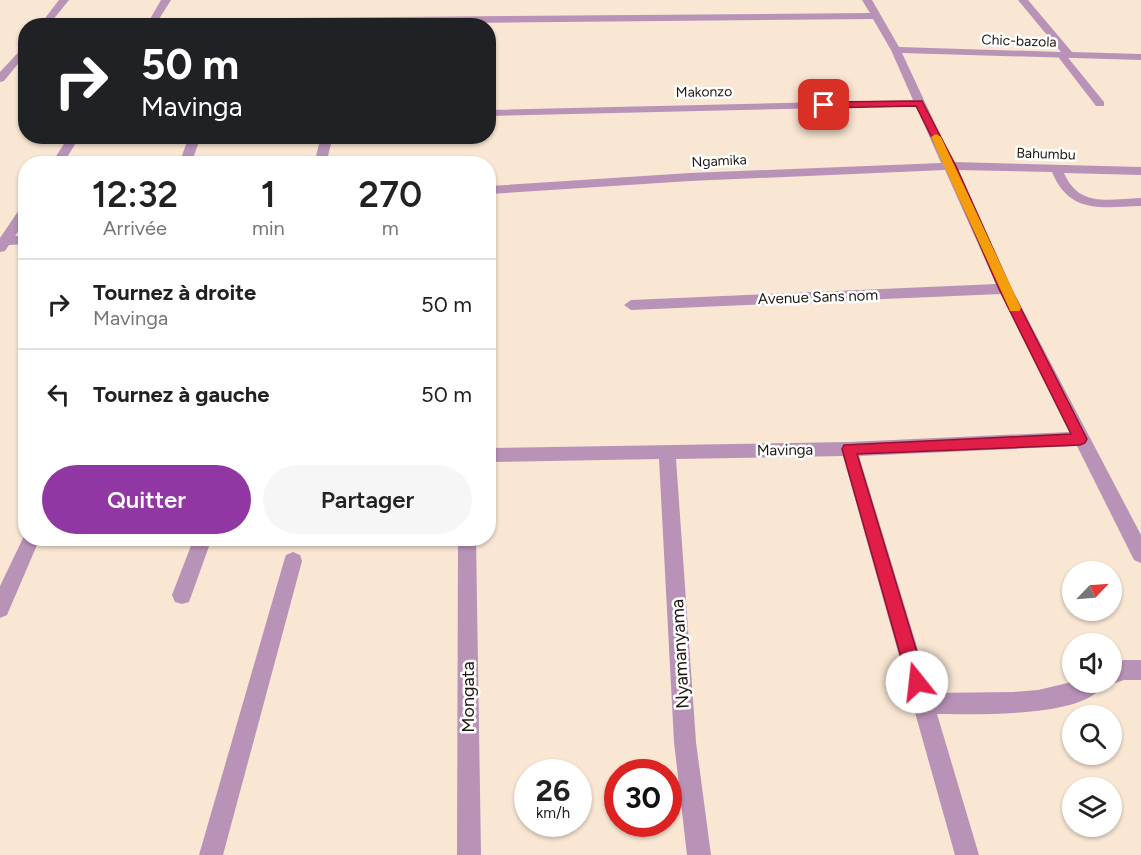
<!DOCTYPE html>
<html lang="fr">
<meta charset="utf-8">
<style>
:root{--surface:#fff;--page:#f6f6f6;--text:#222;--muted:#767676;--line:#e0e0e0;--accent:#9037a3}
body{margin:0;font-family:Figtree,sans-serif;background:var(--page);color:var(--text);height:100vh;display:flex;flex-direction:column;font-size:22px;white-space:nowrap}
*{box-sizing:border-box;margin:0}
p{font-size:20px;color:var(--muted)}
.icon{flex:none;width:33px;height:33px;fill:none;stroke:currentColor;stroke-width:2;stroke-linecap:round;stroke-linejoin:round}
.map{position:relative;flex:1;overflow:hidden}
.details{position:absolute;left:18px;top:156px;width:478px;height:390px;display:flex;flex-direction:column;background:var(--surface);border-radius:24px;box-shadow:0 2px 4px #0004}
.details>*{flex:none}
.banner{position:absolute;left:18px;top:18px;width:478px;height:126px;border-radius:24px;box-shadow:0 2px 4px #0004;background:#202124;color:#fff;overflow:hidden}
.needle{width:39px;rotate:65deg}
.fabs{position:absolute;left:1062px;top:561px;display:grid;gap:12px}
.fabs a{display:grid;place-items:center;width:60px;height:60px;border-radius:50%;background:var(--surface);box-shadow:0 2px 4px #0004;font-size:30px}
.speed{position:absolute;left:514px;top:759px;display:flex;gap:12px;font-size:30px;font-weight:700;text-align:center}
.speed>*{display:grid;place-content:center;width:78px;height:78px;border-radius:50%;background:var(--surface);box-shadow:0 2px 4px #0004;line-height:1}
.speed small{font-size:15px;font-weight:400}
.speed .limit{border:9px solid #d22;background:#fff;color:#111}
.pin{position:absolute;display:grid;place-items:center;width:51px;height:51px;color:#fff;margin:-26px;border-radius:12px;box-shadow:0 3px 9px #0006}
.me{position:absolute;width:66px;margin:-33px;rotate:344deg;stroke-linejoin:round;filter:drop-shadow(0 0 4px #0008)}
.turn{display:flex;align-items:center;gap:21px;height:126px;padding:0 24px;font-size:27px}
.turn .icon{width:78px;height:78px;stroke-width:2.5}
.turn b{display:block;font-size:42px;line-height:51px}
.eta{display:flex;justify-content:space-evenly;align-items:center;height:102px;text-align:center}
.eta b{font-size:36px;font-weight:600;line-height:42px}
.cta{display:flex;gap:12px;margin-top:auto;padding:12px 24px}
.cta a{flex:1;height:69px;border-radius:36px;background:var(--accent);color:#fff;font-size:24px;font-weight:600;line-height:69px;text-align:center}
.cta a+a{background:var(--page);color:var(--text)}
ul{padding:0;list-style:none}
li{display:flex;align-items:center;gap:18px;height:90px;padding:0 24px;border-top:2px solid var(--line)}
li div{flex:1}
li b{display:block;font-size:22px}
li em{font-style:normal}
.map>svg:first-child{display:block}
</style>
<div class="map">
<svg width="1141" height="855" viewBox="0 0 1141 855">
<rect width="100%" height="100%" fill="#f9e7d3"/>
<g fill="none" stroke-linecap="round" stroke-linejoin="round">
<path fill="#b992b7" fill-rule="evenodd" d="M1059 54H1065L1104 102V106H1096L1059 58Z"/>
<g fill="#b992b7" fill-rule="evenodd">
<path d="M59 0H69L48 26H39Z"/>
<path d="M161 0H171L159 19 870 13 862 0H872L899 47 1061 52 1018 0H1028L1072 52 1141 54V60L902 53 953 162 1141 167V175L1064 173C1079 208 1109 199 1141 198V206C1102 207 1070 215 1052 172L957 170 1012 289 1141 535V563L1134 560 1077 446 859 456 931 693 1013 692 1038 690 1072 682H1105C1090 719 971 714 937 714L979 855H955L843 456 676 459 696 742 711 855H687L674 742 659 459 489 462V448L849 442 1070 432 1001 294 631 310 624 305 631 300 996 284 945 170 690 181 489 194V186L690 173 941 163 916 106 489 116V110L913 100 891 50 873 19 146 26Z"/>
<path d="M26 44V54L4 81 0 82V72Z"/>
<path d="M69 136H80L63 164H51Z"/>
<path d="M189 136H201L191 164H179Z"/>
<path d="M321 136H333L326 164H314Z"/>
<path d="M26 206V220L15 236H26V244L9 245 5 251 0 252V238L21 207Z"/>
<path d="M26 532V538H40L7 615 0 618V586Z"/>
<path d="M194 538H212L189 602 182 604 175 602 172 595Z"/>
<path d="M458 538H476L481 855H457Z"/>
<path d="M293 552 300 555 302 561 223 855H199L284 561 286 555Z"/>
<path d="M1124 660H1141V680H1124L1112 684 1107 682H1112V664Z"/>
</g>
</g>
<path fill="#e11d48" stroke="#92132f" stroke-width="1.5" d="M922 101 956 166 1011 289 1087 439 1085 443 1080 445 857 454 926 682 923 688 917 691 911 688 908 682 842 449 844 445 1071 434 999 289 946 166 916 106 824 108 819 105 824 102Z"/>
<path fill="#f59e0b" d="M936 134 941 137 1021 308 1019 311H1010L1009 308 931 137Z"/>
<g text-anchor="middle" dominant-baseline="central" stroke-width="5" stroke-linejoin="round" paint-order="stroke">
<g font-size="14" fill="#1c160f" stroke="#fff">
<text transform="translate(1019 41) rotate(2)">Chic-bazola</text>
<text transform="translate(704 92) rotate(-1)">Makonzo</text>
<text transform="translate(1046 154) rotate(2)">Bahumbu</text>
<text transform="translate(719 161) rotate(-3)">Ngamika</text>
</g>
<g font-size="15" fill="#1c160f" stroke="#fff">
<text transform="translate(818 297) rotate(-2)">Avenue Sans nom</text>
<text transform="translate(785 450) rotate(-1)">Mavinga</text>
</g>
<g font-size="18" fill="#1c160f" stroke="#fff">
<text transform="translate(680 654) rotate(-93)">Nyamanyama</text>
<text transform="translate(468 697) rotate(-90)">Mongata</text>
</g>
</g>
</svg>
<div class="fabs">
<a><svg class="needle" viewBox="-14 -14 28 28"><path d="M0-13l5 13h-10z" fill="#e53935"/><path d="M0 13l5-13h-10z" fill="#767676"/></svg></a>
<a><svg class="icon" aria-label="sound" viewBox="0 0 24 24"><path d="M4 9h4l5-4v14l-5-4H4zM17 9q2 3 0 6"/></svg></a>
<a><svg class="icon" aria-label="search" viewBox="0 0 24 24"><circle cx="10" cy="10" r="6"/><path d="M15 15l6 6"/></svg></a>
<a><svg class="icon" aria-label="layers" viewBox="0 0 24 24"><path d="M12 4l9 5-9 5-9-5zM3 14l9 5 9-5"/></svg></a>
</div>
<div class="speed"><div>26<small>km/h</small></div><div class="limit">30</div></div>
<div class="pin" style="left:824px;top:105px;background:#d93025"><svg class="icon" aria-label="arrive" viewBox="0 0 24 24"><path d="M6 21V4h12l-3 4 3 4H6"/></svg></div>
<svg class="me" style="left:917px;top:682px" viewBox="-20 -20 40 40"><circle r="19" fill="#fff"/><path d="M0-13L10 11 0 6-10 11z" fill="#e11d48"/></svg>
<div class="banner">
<div class="turn"><svg class="icon" aria-label="right" viewBox="0 0 24 24"><path d="M7 20v-9h11M14 6l5 5-5 5"/></svg><div><b>50 m</b>Mavinga</div></div>
</div>
<section class="details">
<div class="eta">
<div><b>12:32</b><p>Arrivée</p></div>
<div><b>1</b><p>min</p></div>
<div><b>270</b><p>m</p></div>
</div>
<ul>
<li><svg class="icon" aria-label="right" viewBox="0 0 24 24"><path d="M7 20v-9h11M14 6l5 5-5 5"/></svg><div><b>Tournez à droite</b><p>Mavinga</p></div><em>50 m</em></li>
<li><svg class="icon" aria-label="left" viewBox="0 0 24 24"><path d="M17 20v-9H6M10 6l-5 5 5 5"/></svg><div><b>Tournez à gauche</b></div><em>50 m</em></li>
</ul>
<div class="cta"><a>Quitter</a><a>Partager</a></div>
</section>
</div>
